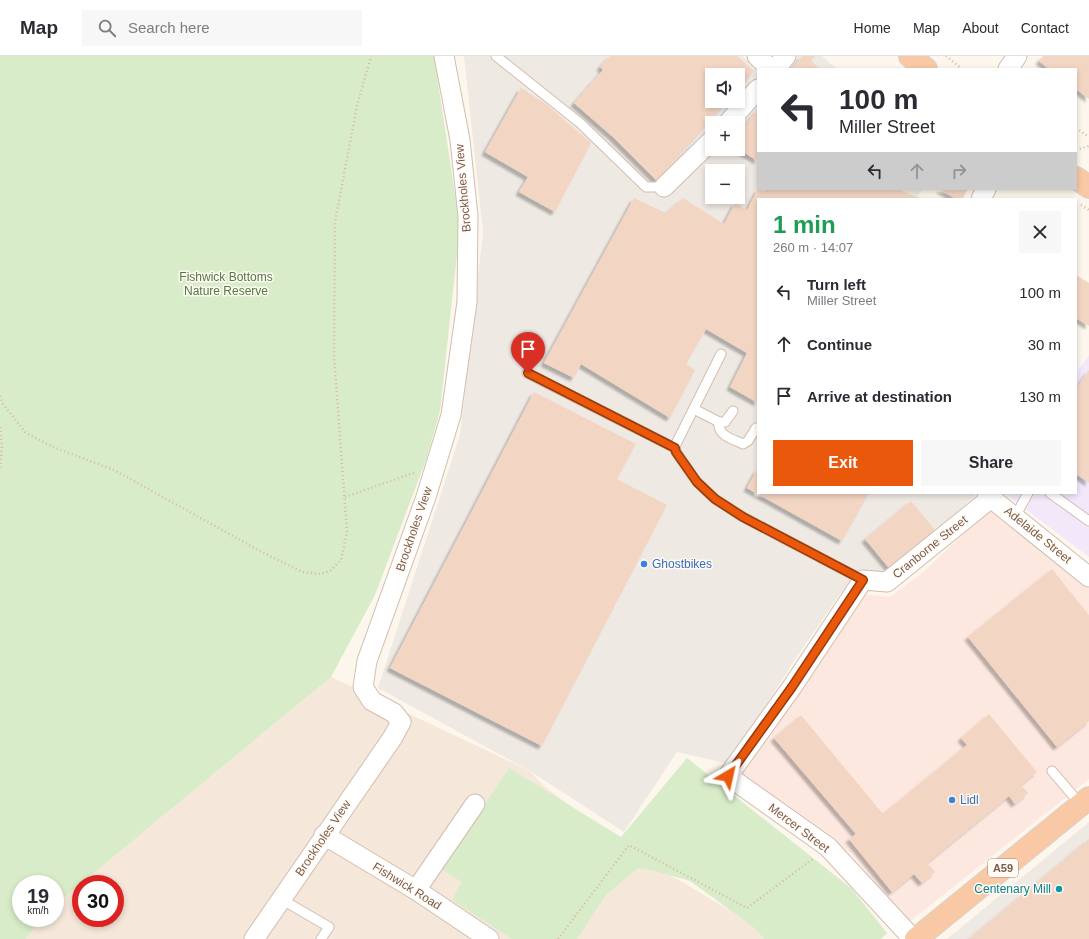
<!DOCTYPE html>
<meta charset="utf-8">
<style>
:root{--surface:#fff;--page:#f7f7f7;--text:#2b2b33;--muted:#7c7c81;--line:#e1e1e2;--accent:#ea580c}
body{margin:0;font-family:Helvetica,sans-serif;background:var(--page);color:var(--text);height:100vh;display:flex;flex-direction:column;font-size:15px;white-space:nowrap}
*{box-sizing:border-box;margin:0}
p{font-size:13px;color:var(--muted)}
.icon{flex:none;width:22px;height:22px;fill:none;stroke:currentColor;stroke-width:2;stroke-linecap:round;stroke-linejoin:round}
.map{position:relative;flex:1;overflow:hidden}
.details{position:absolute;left:757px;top:142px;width:320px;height:296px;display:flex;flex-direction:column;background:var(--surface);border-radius:0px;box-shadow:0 2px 6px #0003}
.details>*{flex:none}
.top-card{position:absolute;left:757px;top:12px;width:320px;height:122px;border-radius:0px;box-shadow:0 2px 6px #0003;background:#fff;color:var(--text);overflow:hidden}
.controls{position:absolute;left:705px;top:12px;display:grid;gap:8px}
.controls a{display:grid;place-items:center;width:40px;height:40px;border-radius:0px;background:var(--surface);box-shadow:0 2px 6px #0003;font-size:20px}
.speed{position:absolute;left:12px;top:819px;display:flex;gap:8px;font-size:20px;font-weight:700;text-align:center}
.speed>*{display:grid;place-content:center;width:52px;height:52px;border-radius:50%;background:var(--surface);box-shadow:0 2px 6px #0003;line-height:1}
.speed small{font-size:10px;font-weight:400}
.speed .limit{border:6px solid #d22;background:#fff;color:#111}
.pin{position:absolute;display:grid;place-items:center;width:34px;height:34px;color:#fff;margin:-41px -17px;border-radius:50% 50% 50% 0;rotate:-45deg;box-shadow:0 0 4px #0007}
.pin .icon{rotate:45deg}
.me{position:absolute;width:44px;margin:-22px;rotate:36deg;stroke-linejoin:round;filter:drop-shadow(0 0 3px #0008)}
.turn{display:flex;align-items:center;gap:14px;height:84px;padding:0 16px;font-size:18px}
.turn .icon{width:52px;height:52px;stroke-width:2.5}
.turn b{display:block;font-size:28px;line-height:34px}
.lanes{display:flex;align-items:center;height:38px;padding:0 16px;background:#0003;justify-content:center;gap:20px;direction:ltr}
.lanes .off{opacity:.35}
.round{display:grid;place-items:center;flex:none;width:42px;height:42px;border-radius:0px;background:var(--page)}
.headline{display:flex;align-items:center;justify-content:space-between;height:68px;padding:0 16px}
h1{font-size:24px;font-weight:800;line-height:30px;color:#1e9e55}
.cta{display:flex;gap:8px;margin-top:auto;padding:8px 16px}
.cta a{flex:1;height:46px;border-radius:0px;background:var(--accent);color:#fff;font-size:16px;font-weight:800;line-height:46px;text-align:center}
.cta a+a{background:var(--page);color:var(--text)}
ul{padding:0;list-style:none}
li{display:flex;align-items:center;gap:12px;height:52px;padding:0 16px}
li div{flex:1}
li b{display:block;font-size:15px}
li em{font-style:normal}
header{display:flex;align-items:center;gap:24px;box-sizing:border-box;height:56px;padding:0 20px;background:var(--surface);border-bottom:1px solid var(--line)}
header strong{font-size:19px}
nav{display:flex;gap:22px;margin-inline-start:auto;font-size:14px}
.search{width:280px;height:36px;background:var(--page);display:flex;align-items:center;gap:10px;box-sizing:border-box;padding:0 14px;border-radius:0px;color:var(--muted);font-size:15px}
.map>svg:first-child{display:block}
</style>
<header>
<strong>Map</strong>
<div class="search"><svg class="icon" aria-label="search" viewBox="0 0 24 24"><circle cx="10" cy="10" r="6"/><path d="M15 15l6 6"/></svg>Search here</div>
<nav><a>Home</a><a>Map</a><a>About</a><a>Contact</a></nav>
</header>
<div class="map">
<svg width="1089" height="883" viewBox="0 0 1089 883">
<defs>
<filter id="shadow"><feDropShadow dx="-3.5" dy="3.5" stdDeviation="1" flood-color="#0004"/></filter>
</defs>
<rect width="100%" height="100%" fill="#fdf6ec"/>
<path fill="#f5e8da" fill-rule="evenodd" d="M331 621 530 715 544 730 634 798 745 863 767 883H25L44 862H55L56 848ZM81 828H115V862H81Z"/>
<path fill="#fde8e0" d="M989 454 1089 532V723L908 867 852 798 741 720 862 538 890 541 921 518Z"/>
<g fill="#efe9e4" fill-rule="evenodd">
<path d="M464 0H742L758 13V133H922L918 140 921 143H758V437H975V440L908 501 884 520 863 524 840 538 796 602 729 708 677 696 624 776 530 715 378 632 460 379 483 176ZM712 19H738V45H712ZM712 67H738V93H712ZM712 115H738V141H712Z"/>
<path d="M796 0H822L837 13H784Z"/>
<path d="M1089 766V883H947Z"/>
</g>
<path fill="#f3e8fa" d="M1089 299V501L1004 437H1076V317Z"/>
<g fill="#d8ecc9">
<path d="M0 0H434L460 171 440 355 426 404 375 539 331 621 55 849V828H21V862H44L25 883H0Z"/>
<path d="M687 702 852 833 887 877 881 883H765L752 870 690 825 655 815 638 812 606 839 577 883H512L452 844 462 826 441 813 509 712 621 781Z"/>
</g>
<g fill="#f3d5c3" filter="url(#shadow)">
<path d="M610 0H737L754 15 738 33V19H712V45H727L657 125 613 81 574 47 603 14 600 11Z"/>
<path d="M802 0H815L811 5 820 13H792Z"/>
<path d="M1043 0H1089V43L1076 33V13H1049L1039 5Z"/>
<path d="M521 32 546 48 591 87 555 156 519 136 528 121 485 96Z"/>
<path d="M758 53V105L738 93V78Z"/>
<path d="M758 133 764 136 766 133H897L921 143H758V347L730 331 747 297 706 273 686 308 695 314 670 362 581 308 574 322 544 307 634 142 666 157 683 142 724 168 735 147 747 154Z"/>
<path d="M939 133H968L962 143H956Z"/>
<path d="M1076 219 1089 227V270L1076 262Z"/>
<path d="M1089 314V427L1076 418V332Z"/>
<path d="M534 336 636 388 617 423 667 449 542 690 390 612Z"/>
<path d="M758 412V437H869L842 485 747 432Z"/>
<path d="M911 445 935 474 889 512 865 483Z"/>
<path d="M1052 513 1089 559V665L1057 691 968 581Z"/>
<path d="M989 658 1037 716 1021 729 1028 737 1015 748 1009 740 927 807 935 816 922 827 914 818 892 836 849 783 856 778 774 682 801 659 883 758 967 689 961 682Z"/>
<path d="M1089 783V883H969Z"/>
</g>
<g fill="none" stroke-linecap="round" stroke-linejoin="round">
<defs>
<g id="service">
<path d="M496 0 580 67 646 131H664"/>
<path d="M721 298 676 388 675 392 676 396 697 426 715 443 743 461 863 524"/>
<path d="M527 317 675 392"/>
<path d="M694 353 719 366C717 380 733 383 743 388L748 385 756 372"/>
<path d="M719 366H725L733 355"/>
<path d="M1050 437 1089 465"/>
<path d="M1015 461 1028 437"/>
<path d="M1052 715 1081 749"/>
<path d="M281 843 329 871 321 883"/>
</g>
<g id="minor">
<path d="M757 0 771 13"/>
<path d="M775 13 786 0"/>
<path d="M1008 13 1017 0"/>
<path d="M728 67 758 33"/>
<path d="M664 131 712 84"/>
<path d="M981 143 986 133"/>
<path d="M987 437 991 442 1089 521"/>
<path d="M324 779 416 834 489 883"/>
<path d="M416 834 475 748"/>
<path d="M254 883 393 681 401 666 394 657 372 645 363 631 367 605 426 441 451 359 467 246 468 160 460 84 444 0"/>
<path d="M913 883 828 791 728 720 792 631 863 524 887 526 991 442"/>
</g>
<g id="trunk">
<path d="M910 0 926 13"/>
<path d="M1076 122 1089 131"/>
<path d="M916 883 1089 742"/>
</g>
</defs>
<use href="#service" stroke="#d1beb0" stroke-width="11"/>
<use href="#minor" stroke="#d1beb0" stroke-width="21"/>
<use href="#trunk" stroke="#dad1cd" stroke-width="24"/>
<g stroke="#d9b8a5" stroke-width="2.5" stroke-dasharray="1 3" stroke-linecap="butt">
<path d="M946 0 962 13"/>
<path d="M1076 72 1089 81"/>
<path d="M1076 94 1089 90"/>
<path d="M1081 149 1089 154"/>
<path d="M0 340 3 348 26 377 53 391 114 414 260 495 302 516 320 518 330 515 341 504 347 476 334 300 335 166 357 50 371 0"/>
<path d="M0 371 2 392 0 414"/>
<path d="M345 441 416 416"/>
<path d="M558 883 629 789 747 852 814 802"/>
</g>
<use href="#service" stroke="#fff" stroke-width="9"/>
<use href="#minor" stroke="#fff" stroke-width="19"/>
<use href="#trunk" stroke="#f9c8a4" stroke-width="22"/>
</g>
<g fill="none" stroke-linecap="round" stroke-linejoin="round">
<defs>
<path id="route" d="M528 317 675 392 676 396 697 426 715 443 743 461 863 524 792 631 728 720"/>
</defs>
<use href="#route" stroke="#983908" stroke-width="10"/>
<use href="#route" stroke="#ea580c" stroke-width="7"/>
</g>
<g fill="#3f7fe0" stroke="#fffaf3" stroke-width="1.5">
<circle cx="644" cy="508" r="4"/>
<circle cx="952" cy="744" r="4"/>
</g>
<circle fill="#0f9aa8" stroke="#fffaf3" stroke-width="1.5" cx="1059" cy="833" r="4"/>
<g text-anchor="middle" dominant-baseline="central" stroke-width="3" stroke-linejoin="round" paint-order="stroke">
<rect fill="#fffaf3" stroke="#a28b7f" stroke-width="1" x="988" y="803" width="30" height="18" rx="3"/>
<g font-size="11" font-weight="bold" fill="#7a5c4d">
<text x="1003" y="812">A59</text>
</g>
<g font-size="12" fill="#7a5c4d" stroke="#fffaf3">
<text transform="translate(463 132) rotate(-95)">Brockholes View</text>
<text transform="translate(414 473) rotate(-71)">Brockholes View</text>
<text transform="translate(1038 479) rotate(39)">Adelaide Street</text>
<text transform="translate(930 491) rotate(-39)">Cranborne Street</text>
<text transform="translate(799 772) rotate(37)">Mercer Street</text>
<text transform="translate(323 782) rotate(-56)">Brockholes View</text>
<text transform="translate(407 830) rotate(32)">Fishwick Road</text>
</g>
<g font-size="12" fill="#537a41" stroke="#fffaf3">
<text x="226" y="221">Fishwick Bottoms<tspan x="226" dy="14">Nature Reserve</tspan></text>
</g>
<g font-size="12" fill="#366cbe" stroke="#fffaf3" text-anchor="start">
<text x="652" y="508">Ghostbikes</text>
<text x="960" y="744">Lidl</text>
</g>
<g font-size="12" fill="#0d838f" stroke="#fffaf3" text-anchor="end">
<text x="1051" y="833">Centenary Mill</text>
</g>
</g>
</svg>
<div class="controls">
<a><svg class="icon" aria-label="sound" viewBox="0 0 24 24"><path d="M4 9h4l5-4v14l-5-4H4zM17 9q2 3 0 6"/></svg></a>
<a>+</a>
<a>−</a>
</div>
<div class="speed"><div>19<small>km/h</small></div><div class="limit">30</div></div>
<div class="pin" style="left:528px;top:317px;background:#d93025"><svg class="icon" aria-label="arrive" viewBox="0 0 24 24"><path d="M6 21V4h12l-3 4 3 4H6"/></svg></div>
<svg class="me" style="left:728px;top:720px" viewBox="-20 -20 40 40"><path d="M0-17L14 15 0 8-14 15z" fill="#ea580c" stroke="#fff" stroke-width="4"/></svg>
<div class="top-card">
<div class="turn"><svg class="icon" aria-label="left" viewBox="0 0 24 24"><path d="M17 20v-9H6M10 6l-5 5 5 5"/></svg><div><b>100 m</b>Miller Street</div></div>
<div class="lanes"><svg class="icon" aria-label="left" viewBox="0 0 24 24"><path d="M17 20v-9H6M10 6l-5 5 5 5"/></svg><svg class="icon off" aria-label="ahead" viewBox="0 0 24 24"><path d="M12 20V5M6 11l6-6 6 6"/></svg><svg class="icon off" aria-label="right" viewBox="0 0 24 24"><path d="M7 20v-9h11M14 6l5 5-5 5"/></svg></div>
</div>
<section class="details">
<div class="headline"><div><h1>1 min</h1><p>260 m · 14:07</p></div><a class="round"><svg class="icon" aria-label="close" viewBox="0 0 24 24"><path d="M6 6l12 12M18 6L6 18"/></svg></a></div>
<ul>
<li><svg class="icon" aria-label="left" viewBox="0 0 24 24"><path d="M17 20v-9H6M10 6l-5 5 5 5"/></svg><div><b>Turn left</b><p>Miller Street</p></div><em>100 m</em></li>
<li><svg class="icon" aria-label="ahead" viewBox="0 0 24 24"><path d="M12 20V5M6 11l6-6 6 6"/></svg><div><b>Continue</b></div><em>30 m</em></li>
<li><svg class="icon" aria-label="arrive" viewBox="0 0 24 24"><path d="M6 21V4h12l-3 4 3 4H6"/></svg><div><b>Arrive at destination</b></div><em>130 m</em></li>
</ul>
<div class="cta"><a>Exit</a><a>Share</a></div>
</section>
</div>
